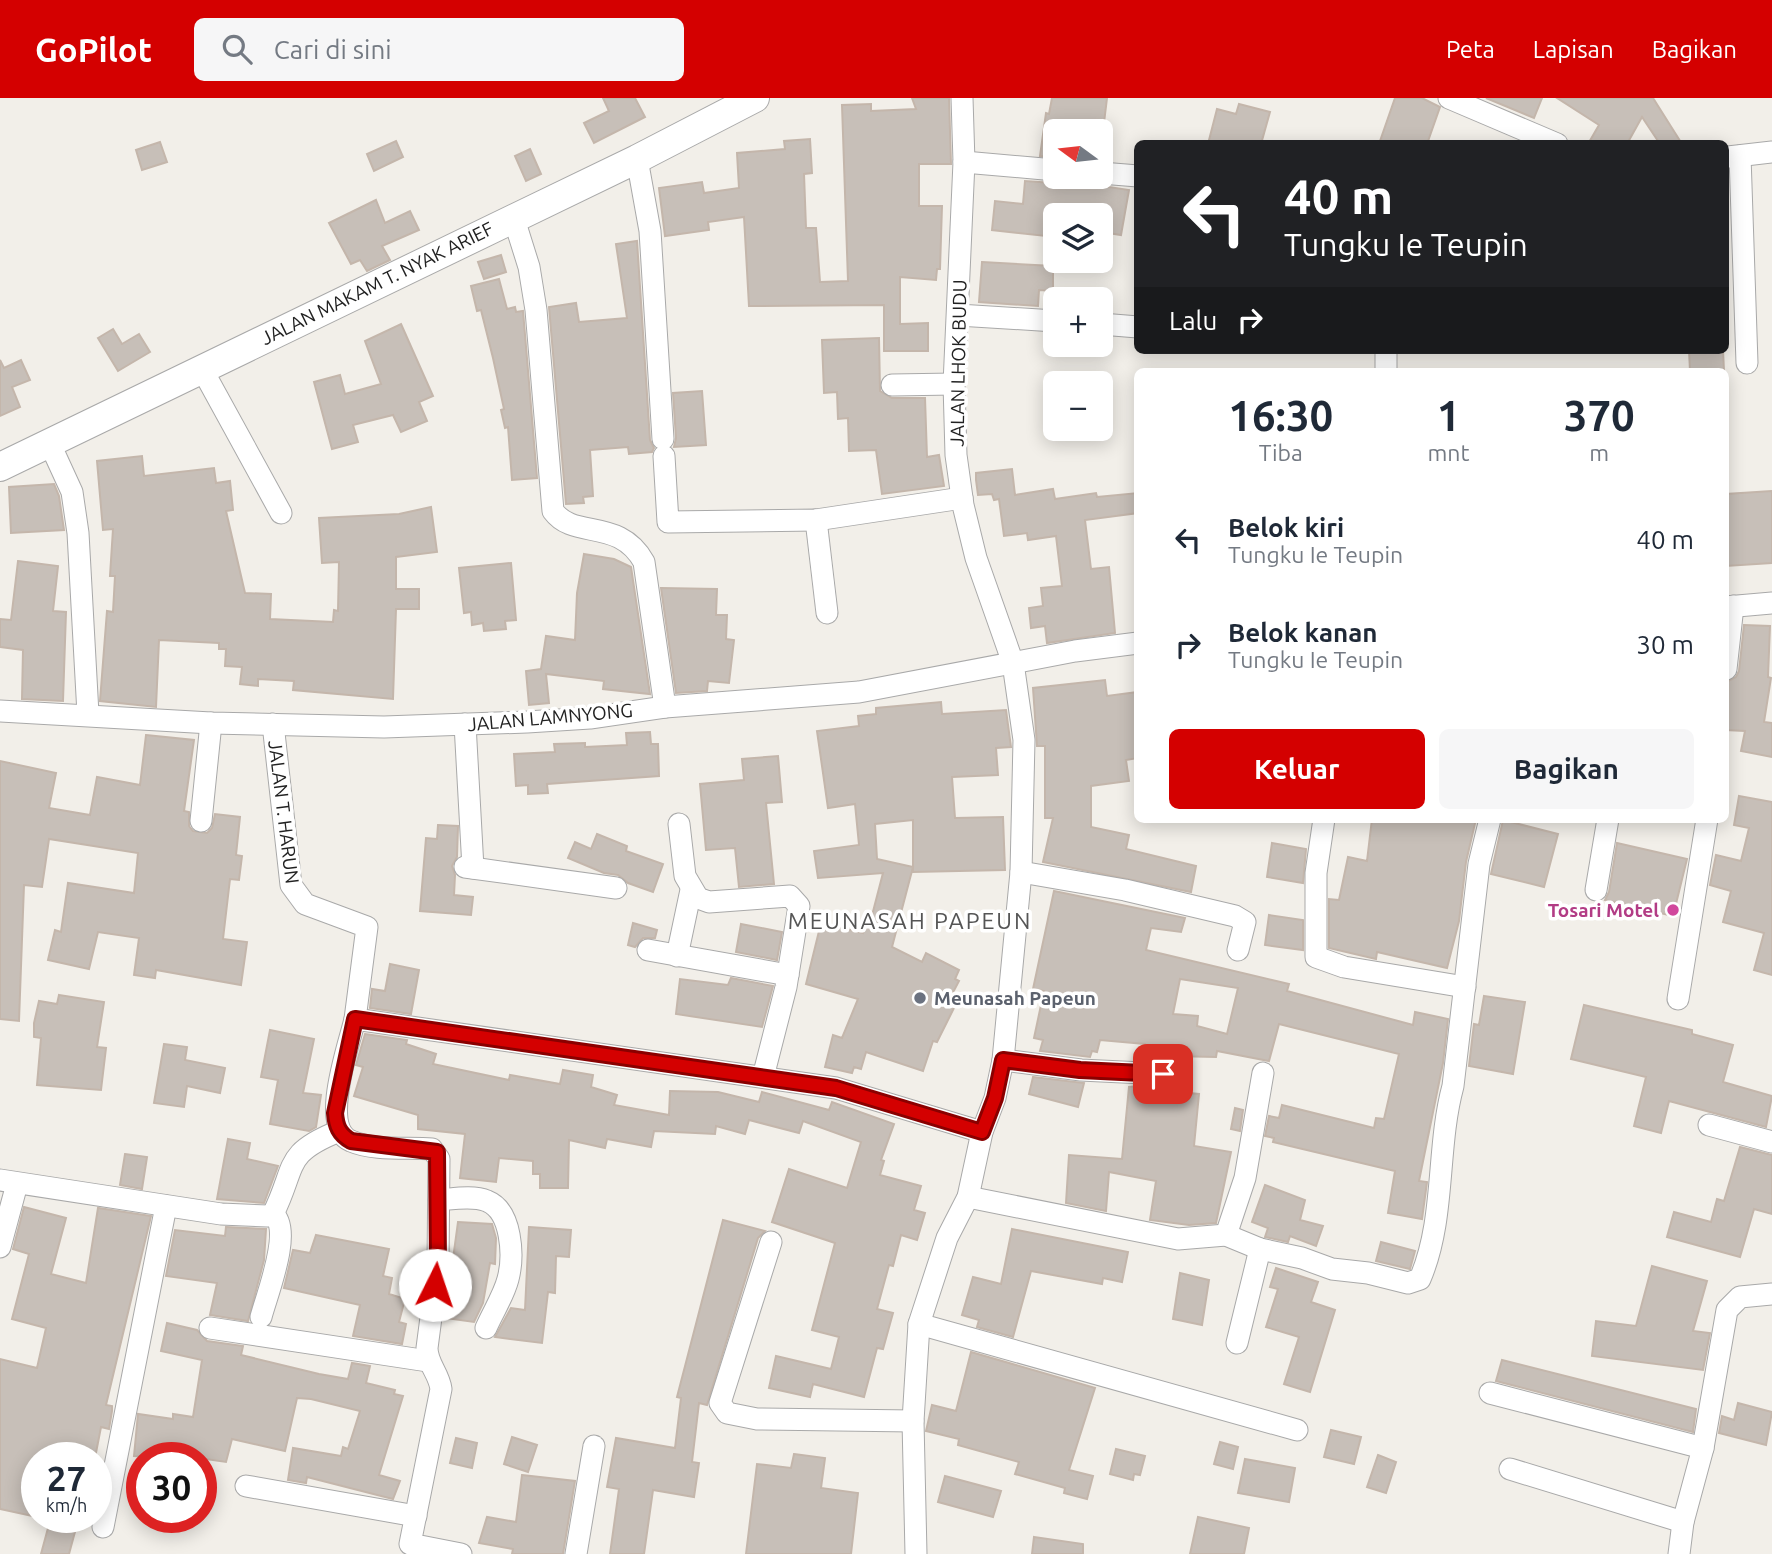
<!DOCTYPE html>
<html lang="id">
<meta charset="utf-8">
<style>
:root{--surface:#fff;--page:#f6f6f7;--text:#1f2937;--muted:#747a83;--accent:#d40000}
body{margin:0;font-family:Ubuntu,sans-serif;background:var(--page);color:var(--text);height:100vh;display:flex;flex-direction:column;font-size:26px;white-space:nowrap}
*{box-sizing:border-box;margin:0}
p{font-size:23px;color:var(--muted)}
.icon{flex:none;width:38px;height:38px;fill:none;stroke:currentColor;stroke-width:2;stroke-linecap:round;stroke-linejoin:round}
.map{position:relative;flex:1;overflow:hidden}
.panel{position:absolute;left:1134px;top:270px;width:595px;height:455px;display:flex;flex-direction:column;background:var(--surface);border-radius:10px;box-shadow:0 4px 18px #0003}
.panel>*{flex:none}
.hud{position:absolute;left:1134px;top:42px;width:595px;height:214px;border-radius:10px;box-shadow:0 4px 18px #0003;background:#202124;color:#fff;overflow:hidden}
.needle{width:46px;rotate:285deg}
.buttons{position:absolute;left:1043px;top:21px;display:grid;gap:14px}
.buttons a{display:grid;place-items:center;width:70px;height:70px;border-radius:10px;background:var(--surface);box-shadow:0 4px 18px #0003;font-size:35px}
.speed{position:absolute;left:21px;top:1344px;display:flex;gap:14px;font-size:35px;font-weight:700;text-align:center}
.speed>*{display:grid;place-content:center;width:91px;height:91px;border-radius:50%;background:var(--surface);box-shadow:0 4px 18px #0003;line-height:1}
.speed small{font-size:18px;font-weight:400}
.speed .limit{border:10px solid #d22;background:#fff;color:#111}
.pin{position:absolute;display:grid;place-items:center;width:60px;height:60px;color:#fff;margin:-30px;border-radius:14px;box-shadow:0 4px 10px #0006}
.me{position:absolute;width:77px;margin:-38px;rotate:4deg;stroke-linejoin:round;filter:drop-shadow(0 0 5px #0008)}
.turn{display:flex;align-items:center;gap:24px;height:147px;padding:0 35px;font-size:32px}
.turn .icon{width:91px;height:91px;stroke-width:2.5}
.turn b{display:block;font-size:49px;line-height:60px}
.then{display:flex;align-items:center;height:66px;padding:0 35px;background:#0003;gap:14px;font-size:26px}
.eta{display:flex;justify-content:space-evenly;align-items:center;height:119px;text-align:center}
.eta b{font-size:42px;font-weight:700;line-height:49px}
.action{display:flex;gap:14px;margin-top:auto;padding:14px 35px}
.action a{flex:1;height:80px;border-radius:10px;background:var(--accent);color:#fff;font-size:28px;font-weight:700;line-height:80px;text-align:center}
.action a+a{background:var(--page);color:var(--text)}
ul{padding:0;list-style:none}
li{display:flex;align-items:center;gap:21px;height:105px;padding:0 35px}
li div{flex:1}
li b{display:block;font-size:26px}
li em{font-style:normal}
header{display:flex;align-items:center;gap:42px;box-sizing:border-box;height:98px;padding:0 35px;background:var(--accent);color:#fff}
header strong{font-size:33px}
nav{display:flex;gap:38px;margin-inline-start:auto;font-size:24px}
.search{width:490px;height:63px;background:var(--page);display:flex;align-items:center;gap:18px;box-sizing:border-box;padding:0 24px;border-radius:10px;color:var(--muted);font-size:26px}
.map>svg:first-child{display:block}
</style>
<header>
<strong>GoPilot</strong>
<div class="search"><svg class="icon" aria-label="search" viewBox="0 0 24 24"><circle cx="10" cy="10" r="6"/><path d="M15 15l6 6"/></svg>Cari di sini</div>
<nav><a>Peta</a><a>Lapisan</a><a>Bagikan</a></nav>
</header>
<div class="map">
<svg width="1772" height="1456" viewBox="0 0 1772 1456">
<rect width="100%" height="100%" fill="#f2efe9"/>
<g fill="#c7bfb8" stroke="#c4b6ab" stroke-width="2" fill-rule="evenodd">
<path d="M603 0H635L645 19 594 45 584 25 609 13Z"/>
<path d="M912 0H949L951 66H919V108H942L940 171H937L936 182 900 179V226L928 225V253H884V207L749 208 744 119 708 124 709 132 665 138 659 90 702 84 704 95 739 90 737 55 785 51 784 43 810 41 812 75 804 76 806 130H816L820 184 848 183 842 7 871 6V13L916 11Z"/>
<path d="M1052 0H1107L1103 33H1055V59L1040 58 1046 15 1049 16Z"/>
<path d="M1395 0H1422L1440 9 1427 46H1379Z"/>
<path d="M1486 0H1542L1534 20Z"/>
<path d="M1557 0H1653L1682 46H1660L1642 19 1627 46H1588L1599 27Z"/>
<path d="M1239 6 1270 14 1261 46H1208L1217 11 1236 16Z"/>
<path d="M396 43 403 59 374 73 367 56Z"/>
<path d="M160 44 167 64 142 72 136 52Z"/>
<path d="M530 51 541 76 526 83 515 58Z"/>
<path d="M1063 82 1129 92 1121 137 1101 134V117H1055V139L992 132 995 103 1023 106 1025 83 1054 85Z"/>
<path d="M376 102 385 125 410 113 419 132 382 148 390 162 367 173 360 162 351 166 329 125Z"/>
<path d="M637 143 650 342 654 350 652 354 629 356 628 349 590 352 593 398 583 399 584 405 566 406 549 209 576 205 579 224 627 220 616 146Z"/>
<path d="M501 157 506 174 484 181 478 164Z"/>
<path d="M982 164 1053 168V193L1039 192 1038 208 979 204Z"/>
<path d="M499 181 507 211 515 209 516 214 523 213 537 380 512 382 508 329 505 330 501 312 504 311 493 260 481 212 477 213 471 188Z"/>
<path d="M401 226 433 298 419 304 427 323 401 334 393 317 353 327 358 344 332 351 314 284 340 277 345 296 381 286 365 243Z"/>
<path d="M113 231 122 246 139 236 150 254 118 273 98 240Z"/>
<path d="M879 240 880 293 892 300H925L927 359 939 357 944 388 882 396 876 352 849 353 848 320 838 321 837 294 824 295 822 242Z"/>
<path d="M1689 252H1723L1724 273H1690Z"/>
<path d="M0 262 4 270 21 262 30 282 12 289 20 309 0 318Z"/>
<path d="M702 293 706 347 674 349 676 340 673 295Z"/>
<path d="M142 358 144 378 214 370 216 385 230 383 233 412 226 413 245 495 271 496 270 521 333 524 334 512 338 513 339 464 322 465 319 420 399 416 431 409 437 454 396 459V491H419V511H396L393 601 293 592 294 583 258 581V588L240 586 242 569 225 568 226 551H219V545L159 542 156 609 100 603 107 513 113 514 115 478H110L113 431 103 432 97 363Z"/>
<path d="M1012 371 1015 397 1053 391 1055 401 1096 395 1097 399 1138 395V415L1085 422 1091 471 1109 469 1115 535 1047 545 1045 528 1031 530 1029 510 1043 508 1041 490 1062 488 1056 438 1028 442 1027 435 1004 438 999 401 994 402 992 396 978 397 976 382V375Z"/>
<path d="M54 386 59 398 64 432 11 435 9 389Z"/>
<path d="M1772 393V465L1726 468V396Z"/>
<path d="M584 456 614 461 631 469 650 596 603 591 604 583 546 576 549 605 529 607 526 573 541 571 546 538 575 542 577 495Z"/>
<path d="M18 463 58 468 53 513 66 514 63 603 22 601 23 552 0 549V521L11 522Z"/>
<path d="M511 465 516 522 505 523 506 531 484 533 483 525 472 527 471 514 464 515 459 470Z"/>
<path d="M661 490 717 491 716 517H727L726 541 734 542 729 585 708 583 707 593 676 595Z"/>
<path d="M1744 527 1770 528 1768 579 1771 580 1764 624 1772 625V659L1741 653 1745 633 1726 632V584L1736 579 1739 573Z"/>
<path d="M1105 582 1107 598 1138 594V660L1126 662 1129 683 1091 688V729L1129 737 1126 751 1196 768 1191 794 1043 764 1053 720H1045V648H1037L1033 590Z"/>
<path d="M941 604 942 616 1006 612 1011 649 996 650 998 677 952 679 955 720 1003 719 1005 772 913 774V722L875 726 877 761 913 769 892 849 922 864 926 855 959 872 955 881 959 883 948 904 955 908 937 944 933 943 923 973 866 954 861 971 854 969 852 975 825 969 833 937 842 940 858 901 806 886 821 825 863 835 865 828 869 829 883 775 818 780 814 753 859 747 855 706 828 710 817 633 859 628 858 618 876 616V610Z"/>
<path d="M650 634 651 646H658L659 678 547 686 548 695 528 696V687L516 688 514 656 555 654 554 646 585 645V649L627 647 626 635Z"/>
<path d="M146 637 194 642 184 713 189 714V728L193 733 207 735 212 730 215 716 240 719 236 757 242 758 239 782 230 781 223 841 247 844 241 887 156 872 155 880 134 877 139 840 98 834 89 871 48 862 55 832 61 834 68 785 134 795 138 755 49 741 42 789 24 787 19 923 0 921V663L56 675 49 710 90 717 97 679 140 687Z"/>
<path d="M778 658 782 704 766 705 774 786 739 789 735 750 706 752 700 686 744 682 742 661Z"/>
<path d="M1739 698 1772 704V877L1754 872 1764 835 1723 824 1731 793 1710 787 1716 757 1741 763 1749 730 1734 727Z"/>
<path d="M1372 721H1476L1466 764 1459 823 1447 870 1377 854 1376 861 1329 850V801L1339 802 1348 759 1367 763Z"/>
<path d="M1503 722 1558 736 1544 789 1491 776Z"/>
<path d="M438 727 458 728 457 759 452 768 455 777 454 797 473 799 471 817 420 813 426 740 437 741Z"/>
<path d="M597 736 627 748 626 753 663 766 653 794 628 785 618 777 604 775 568 760 575 744 591 751Z"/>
<path d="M1272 745 1306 751 1303 785 1267 779Z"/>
<path d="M1617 745 1687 761 1673 818 1605 802 1609 794Z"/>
<path d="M1054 793 1185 820 1181 834 1151 830 1146 852 1289 886 1287 893 1413 927 1415 914 1448 921 1443 965 1419 1083 1427 1084 1422 1121 1388 1115 1395 1073 1273 1044 1274 1040 1265 1038 1269 1018 1279 1020 1282 1007 1374 1030 1376 1020 1384 1021 1399 956 1279 926 1269 963 1217 953 1216 959 1170 958 1169 965 1143 962 1145 946 1100 942 1097 954 1092 953 1090 959 1040 953 1043 942 1034 940 1044 893 1033 891ZM1180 881 1238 890 1227 936 1197 928 1198 918 1173 916Z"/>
<path d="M1269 817 1303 822V852L1265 847Z"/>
<path d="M633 825 657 832 655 840H643L635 849 628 847Z"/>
<path d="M741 826 782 834 777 862 736 854Z"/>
<path d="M390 866 419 872 411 916 370 910 372 891 385 893Z"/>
<path d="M731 880 773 888 762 929 676 916 680 881 728 887Z"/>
<path d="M59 897 104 904 97 949 106 950 101 992 37 987 41 940 34 939V925L39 903 57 906Z"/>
<path d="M1484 898 1525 904 1513 976 1469 968 1474 926 1479 927Z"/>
<path d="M1584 907 1692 932V936L1733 947 1723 984 1772 998 1766 1029 1669 1003 1661 1035 1634 1028 1646 979 1571 961Z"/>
<path d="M270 932 314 941 303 995 321 997 316 1029 309 1033 270 1026 278 982 261 979Z"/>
<path d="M365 936 407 942 406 946 436 956 433 966 509 982 510 977 560 986 563 972 593 977 591 989 617 997 614 1007 669 1017 670 993 718 994 759 1004 762 994 829 1012 832 1004 894 1026 881 1062 884 1063 880 1077 921 1088 914 1112 925 1115 917 1142 901 1137 893 1168 889 1167 877 1211 893 1215 883 1251 877 1250 864 1299 813 1286 810 1299 769 1290 776 1258 831 1271 839 1239 812 1232 835 1145 772 1124 789 1071 847 1090 861 1044 803 1023 799 1035 749 1022 745 1036 716 1028 715 1036 654 1033 651 1049 607 1041 605 1050 569 1042 568 1090H540V1076H533V1063L499 1060 496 1084 460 1080 465 1036 418 1031V1017L354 998 363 969 356 967Z"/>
<path d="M164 946 187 949 185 962 225 970 220 995 187 988 184 1009 154 1005Z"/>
<path d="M1033 979 1084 985 1078 1009 1029 996Z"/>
<path d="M1141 988H1166V993L1199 996 1194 1048 1231 1054 1216 1125 1189 1127 1150 1122 1156 1083 1109 1074 1106 1113 1066 1105 1069 1057 1122 1061 1129 989Z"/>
<path d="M1235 1010 1243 1012 1240 1033 1231 1031Z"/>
<path d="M228 1041 250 1045 247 1061 278 1068 264 1105 217 1101Z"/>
<path d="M1740 1049 1772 1057V1116L1754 1111 1740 1159 1667 1139 1674 1114 1711 1124 1717 1101 1724 1103Z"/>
<path d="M125 1056 147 1059 142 1091 120 1087Z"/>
<path d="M1265 1087 1305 1102 1300 1122 1323 1128 1316 1148 1290 1138 1288 1144 1265 1139 1268 1130 1252 1124Z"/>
<path d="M24 1109 66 1120 51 1176 86 1185 98 1110 151 1118 106 1307 112 1308V1313L109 1331 101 1329 95 1360H37V1419L0 1411V1261L37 1270 46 1230 12 1221 29 1156 13 1151Z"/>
<path d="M723 1122 765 1133 758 1140 707 1307 699 1305 692 1364 699 1365 694 1399 653 1392 644 1456H610L619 1391 607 1389 616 1340 675 1350 681 1300 677 1299Z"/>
<path d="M458 1124 492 1126 496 1140 495 1166 490 1165 483 1205 474 1224 445 1220Z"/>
<path d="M226 1129 266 1131 264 1162 248 1223 210 1217 217 1185 166 1178 175 1132 225 1138Z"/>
<path d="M529 1129 571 1132 569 1159 556 1158 555 1195 548 1194 542 1245 495 1239 511 1210 525 1212Z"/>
<path d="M1012 1131 1128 1154 1122 1184 1103 1180 1102 1186 1031 1173 1013 1239 977 1229 979 1222 962 1217 973 1179 1001 1186Z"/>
<path d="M316 1137 389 1151 383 1178 392 1180 389 1196 405 1201 399 1224 406 1226 402 1246 353 1238 360 1207 284 1190 293 1152 310 1155Z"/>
<path d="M1381 1144 1415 1153 1410 1171 1376 1163Z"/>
<path d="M1652 1168 1707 1183 1693 1233 1710 1235 1703 1272 1592 1258 1596 1223 1636 1228Z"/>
<path d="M1276 1170 1318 1184 1311 1204 1335 1212 1310 1294 1284 1286 1299 1239 1266 1229 1278 1191 1270 1189Z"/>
<path d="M1180 1175 1209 1182 1202 1227 1173 1221Z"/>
<path d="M167 1225 197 1232 207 1243 243 1248 241 1257 319 1276 348 1281 352 1265 370 1268 366 1285 395 1292 394 1296 403 1298 379 1377 400 1383 393 1401 307 1379 306 1385 288 1382 293 1350 341 1358 343 1349 348 1351 360 1313 311 1301 297 1300 285 1353 232 1341 226 1364 164 1355V1360L134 1358 138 1316 173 1321V1316L193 1319 202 1262 161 1253Z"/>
<path d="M971 1254 1095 1290 1069 1372 1093 1378 1087 1401 1064 1395 1065 1390 1015 1376 1019 1364 958 1347 959 1341 926 1333 932 1307 956 1313Z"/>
<path d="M1502 1262 1696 1311 1693 1334 1496 1283Z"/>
<path d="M1738 1305 1772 1314 1766 1347 1719 1335 1722 1318 1734 1322Z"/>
<path d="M1331 1332 1361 1339 1354 1366 1324 1359Z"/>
<path d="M512 1339 537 1347 528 1374 504 1366Z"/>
<path d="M456 1340 477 1345 472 1370 450 1365Z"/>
<path d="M1220 1344 1238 1349 1233 1371 1214 1366Z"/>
<path d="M1116 1351 1145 1358 1140 1377 1134 1376 1133 1382 1110 1376Z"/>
<path d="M794 1356 825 1360 821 1390 858 1395 851 1456H746L757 1366 791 1370Z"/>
<path d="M1378 1357 1396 1364 1386 1395 1367 1389Z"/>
<path d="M1245 1361 1295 1370 1289 1404 1238 1395Z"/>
<path d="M522 1377 575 1383 563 1456H512L513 1451 479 1445 487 1419 516 1424Z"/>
<path d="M945 1378 1001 1393 993 1419 938 1404Z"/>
<path d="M51 1419H79L69 1456H41Z"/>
<path d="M1198 1419 1249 1430 1244 1456H1190Z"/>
<path d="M1034 1439 1083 1446V1456H1032Z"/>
</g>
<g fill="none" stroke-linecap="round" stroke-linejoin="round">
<defs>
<g id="minor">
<path d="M1449 0 1557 46"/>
<path d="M1740 58 1747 265"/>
<path d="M1728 59 1772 54"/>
<path d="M637 61 650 133 663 341"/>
<path d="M964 64 1055 72"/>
<path d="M1101 75 1138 78"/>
<path d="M513 118 529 169 536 212 553 413C574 442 619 419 644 464L665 609"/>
<path d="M958 217 1055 223"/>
<path d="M1101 226 1138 229"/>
<path d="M1386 252V273"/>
<path d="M202 271 281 415"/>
<path d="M892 287 954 286"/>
<path d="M50 346 72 394 78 435 88 616"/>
<path d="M664 358 668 424 816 422 962 400"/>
<path d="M816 422 827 515"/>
<path d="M1726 509 1772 505"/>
<path d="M1726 571 1733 508"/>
<path d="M0 613 211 625 384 629 527 624 590 620 665 609 859 594 1075 553 1138 545"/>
<path d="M273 626 291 787 305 806 367 829 355 921"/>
<path d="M465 626 473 770"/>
<path d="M1324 721 1316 775V859L1344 869 1465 889"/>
<path d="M201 723 211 625"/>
<path d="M679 726 685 778 698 800 709 804 790 798 799 808 786 889 763 979"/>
<path d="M465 769 616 790"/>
<path d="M1021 774 1125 792 1235 818 1245 824 1238 852"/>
<path d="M1596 792 1608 721"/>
<path d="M648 852 788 877"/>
<path d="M677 858 691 792"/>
<path d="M1678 901 1707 721"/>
<path d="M1003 962 1081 972 1163 976"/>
<path d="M1709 1027 1772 1044"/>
<path d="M0 1082 221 1116 268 1118 273 1116C297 1068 282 1056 339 1033"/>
<path d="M968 1099 1178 1141 1226 1137 1260 1151 1302 1160 1332 1171 1368 1175 1408 1185 1420 1181C1446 1120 1436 1051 1453 988L1479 766 1490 721"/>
<path d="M439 1102C453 1101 473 1097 487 1103 512 1113 514 1158 508 1181 504 1197 493 1214 486 1230"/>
<path d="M1226 1137 1245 1080 1263 975"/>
<path d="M771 1144 720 1305 727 1315 757 1321 913 1323"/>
<path d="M0 1149 17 1086"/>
<path d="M261 1219C267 1196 293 1132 273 1116"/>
<path d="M919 1226 1297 1332"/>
<path d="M210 1230 428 1263"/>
<path d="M1237 1245 1260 1151"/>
<path d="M1490 1295 1703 1350"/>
<path d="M1510 1371 1683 1424"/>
<path d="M246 1388 416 1418"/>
<path d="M103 1429 166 1108"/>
<path d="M461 1456 410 1446 441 1291C439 1275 427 1266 427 1250L438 1166 439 1061 432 1051C408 1049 374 1053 351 1043 319 1030 349 947 355 921L836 990 982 1034"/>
<path d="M576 1456 594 1348"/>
<path d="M916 1456 913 1323 919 1226 947 1140 968 1099 982 1034 995 1000 1003 962 1021 774 1024 642 1013 565 976 460 963 407 956 357 954 286 964 64 962 0"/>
<path d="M1679 1456 1683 1424 1703 1350 1727 1212 1740 1199 1772 1196"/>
</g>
<path id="tertiary" d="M0 369 637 61 755 0"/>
</defs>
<use href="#minor" stroke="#a9a9a9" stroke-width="23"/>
<use href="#tertiary" stroke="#a9a9a9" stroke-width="30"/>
<use href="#minor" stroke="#fff" stroke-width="21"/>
<use href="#tertiary" stroke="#fff" stroke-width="28"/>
</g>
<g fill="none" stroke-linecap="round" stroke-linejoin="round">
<defs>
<path id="route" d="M435 1187 438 1166 437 1054 351 1043C339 1036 336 1028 335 1015L355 921 836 990 982 1034 995 1000 1003 962 1080 972 1163 976"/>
</defs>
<use href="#route" stroke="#8a0000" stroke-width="18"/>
<use href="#route" stroke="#d40000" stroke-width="12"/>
</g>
<circle fill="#d1479c" stroke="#fff" stroke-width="2.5" cx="1673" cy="812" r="7"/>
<circle fill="#6b7280" stroke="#fff" stroke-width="2.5" cx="920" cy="900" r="7"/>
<g text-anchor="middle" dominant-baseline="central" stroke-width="7" stroke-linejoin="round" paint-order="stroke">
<g font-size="19" fill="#222" stroke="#fff">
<text transform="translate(377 185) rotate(-26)">JALAN MAKAM T. NYAK ARIEF</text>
<text transform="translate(958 265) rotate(-89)">JALAN LHOK BUDU</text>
<text transform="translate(550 619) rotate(-5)">JALAN LAMNYONG</text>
<text transform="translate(284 714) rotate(83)">JALAN T. HARUN</text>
</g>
<g font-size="19" font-weight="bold" fill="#b23c85" stroke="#fff" text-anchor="end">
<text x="1659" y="812">Tosari Motel</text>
</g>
<g font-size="19" font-weight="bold" fill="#5b616d" stroke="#fff" text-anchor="start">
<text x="934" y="900">Meunasah Papeun</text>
</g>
<g font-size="23" letter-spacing="2" fill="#555" stroke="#fff">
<text x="910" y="822">MEUNASAH PAPEUN</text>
</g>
</g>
</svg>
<div class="buttons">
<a><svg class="needle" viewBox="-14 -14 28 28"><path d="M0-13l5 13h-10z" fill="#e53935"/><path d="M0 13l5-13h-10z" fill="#747a83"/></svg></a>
<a><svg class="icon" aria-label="layers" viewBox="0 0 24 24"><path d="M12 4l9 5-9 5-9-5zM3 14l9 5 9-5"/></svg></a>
<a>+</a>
<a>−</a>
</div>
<div class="speed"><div>27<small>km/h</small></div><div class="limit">30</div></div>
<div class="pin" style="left:1163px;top:976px;background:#d93025"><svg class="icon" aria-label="arrive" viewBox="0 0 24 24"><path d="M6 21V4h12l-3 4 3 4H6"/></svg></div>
<svg class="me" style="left:435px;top:1187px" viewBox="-20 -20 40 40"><circle r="19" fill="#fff"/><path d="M0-13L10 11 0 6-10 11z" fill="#d40000"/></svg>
<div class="hud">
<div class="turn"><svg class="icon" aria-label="left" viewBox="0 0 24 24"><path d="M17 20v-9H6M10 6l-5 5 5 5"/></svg><div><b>40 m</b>Tungku Ie Teupin</div></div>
<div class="then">Lalu<svg class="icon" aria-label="right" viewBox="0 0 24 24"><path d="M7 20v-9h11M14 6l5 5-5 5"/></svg></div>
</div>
<section class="panel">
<div class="eta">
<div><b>16:30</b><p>Tiba</p></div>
<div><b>1</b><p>mnt</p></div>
<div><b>370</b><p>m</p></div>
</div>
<ul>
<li><svg class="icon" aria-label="left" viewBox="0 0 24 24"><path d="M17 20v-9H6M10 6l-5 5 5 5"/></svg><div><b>Belok kiri</b><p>Tungku Ie Teupin</p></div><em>40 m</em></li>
<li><svg class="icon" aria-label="right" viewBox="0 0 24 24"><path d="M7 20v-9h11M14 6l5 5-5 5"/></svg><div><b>Belok kanan</b><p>Tungku Ie Teupin</p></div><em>30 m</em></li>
</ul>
<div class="action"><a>Keluar</a><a>Bagikan</a></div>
</section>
</div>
